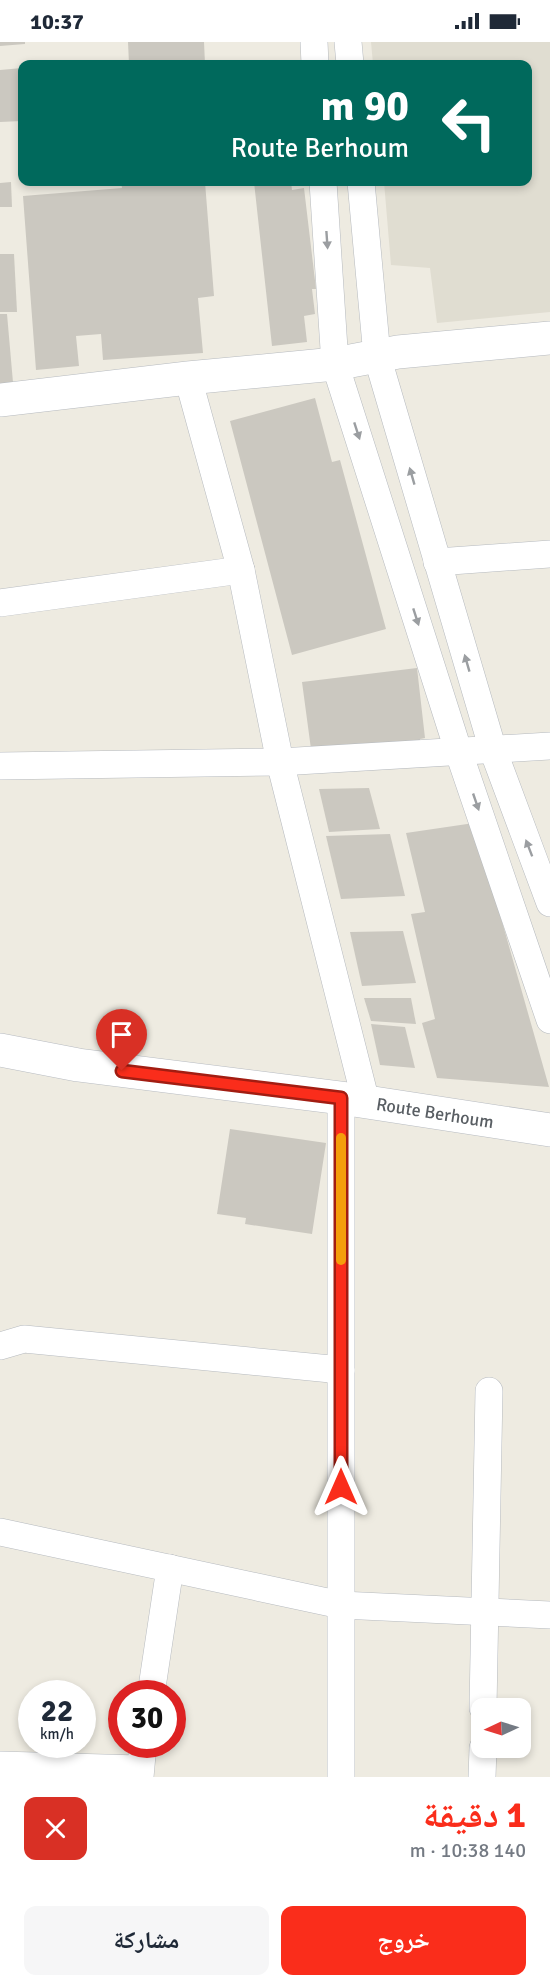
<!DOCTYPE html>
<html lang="ar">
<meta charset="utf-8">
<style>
:root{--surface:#fff;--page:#f6f6f7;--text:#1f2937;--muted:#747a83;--accent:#fa2d1b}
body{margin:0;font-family:Signika,"Noto Naskh Arabic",sans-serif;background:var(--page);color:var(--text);direction:rtl;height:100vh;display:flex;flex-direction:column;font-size:22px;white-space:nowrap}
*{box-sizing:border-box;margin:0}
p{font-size:20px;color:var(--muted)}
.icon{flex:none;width:33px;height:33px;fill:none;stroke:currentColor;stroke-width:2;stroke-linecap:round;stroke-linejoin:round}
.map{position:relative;height:1735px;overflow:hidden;direction:ltr}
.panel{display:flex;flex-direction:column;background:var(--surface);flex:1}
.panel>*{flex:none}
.guide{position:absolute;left:18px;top:18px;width:514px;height:126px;border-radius:12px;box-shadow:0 3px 9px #0003;direction:rtl;background:#00695c;color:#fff;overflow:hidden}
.needle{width:39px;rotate:266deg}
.fabs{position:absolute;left:471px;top:1656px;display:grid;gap:12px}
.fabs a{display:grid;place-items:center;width:60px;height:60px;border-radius:12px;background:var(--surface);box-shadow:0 3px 9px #0003;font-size:30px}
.speed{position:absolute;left:18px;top:1638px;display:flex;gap:12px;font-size:30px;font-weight:700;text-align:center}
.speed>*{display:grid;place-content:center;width:78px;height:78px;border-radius:50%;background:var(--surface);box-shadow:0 3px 9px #0003;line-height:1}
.speed small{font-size:15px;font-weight:400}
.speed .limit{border:9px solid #d22;background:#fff;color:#111}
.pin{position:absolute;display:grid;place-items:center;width:51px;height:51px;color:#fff;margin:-62px -26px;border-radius:50% 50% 50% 0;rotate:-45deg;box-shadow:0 0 6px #0007}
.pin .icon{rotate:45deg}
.me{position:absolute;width:66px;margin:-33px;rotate:0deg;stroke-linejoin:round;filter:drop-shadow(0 0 4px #0008)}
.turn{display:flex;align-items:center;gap:21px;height:126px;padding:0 24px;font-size:27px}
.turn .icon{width:78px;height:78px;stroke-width:2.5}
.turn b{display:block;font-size:42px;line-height:51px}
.round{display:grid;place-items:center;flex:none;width:63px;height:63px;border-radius:12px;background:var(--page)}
.headline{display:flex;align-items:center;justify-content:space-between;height:102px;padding:0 24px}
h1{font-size:36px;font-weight:700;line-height:45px;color:var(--accent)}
.button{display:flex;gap:12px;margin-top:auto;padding:12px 24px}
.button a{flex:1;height:69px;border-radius:12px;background:var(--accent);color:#fff;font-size:24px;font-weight:700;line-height:69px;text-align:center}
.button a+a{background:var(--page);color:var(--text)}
.status{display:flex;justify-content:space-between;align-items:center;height:42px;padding:0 30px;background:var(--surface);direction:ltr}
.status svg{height:16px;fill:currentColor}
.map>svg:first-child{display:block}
</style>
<div class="status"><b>10:37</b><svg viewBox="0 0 49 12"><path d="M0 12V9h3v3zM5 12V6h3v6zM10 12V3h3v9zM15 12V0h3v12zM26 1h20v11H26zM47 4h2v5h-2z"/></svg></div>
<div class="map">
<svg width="550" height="1735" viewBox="0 0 550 1735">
<rect width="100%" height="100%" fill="#eeebe1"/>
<path fill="#e0ddd1" d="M371 0H550V270L437 281 430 226 391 223 384 140H528V22H373Z"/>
<g fill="#cbc8c0">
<path d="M0 0H25V2L0 4Z"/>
<path d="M128 0H204L205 22H129Z"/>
<path d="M22 26V79L0 80V28Z"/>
<path d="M11 140 12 165H0V141Z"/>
<path d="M121 140H205L214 254 198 256 203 311 103 318 101 292 76 294 79 324 36 328 23 154 122 146Z"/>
<path d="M254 140H291L292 148 304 146 316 247H312L315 272 304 274 307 300 272 304Z"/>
<path d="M0 212H14L17 270H0Z"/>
<path d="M0 272H7L14 352 0 353Z"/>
<path d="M315 356 332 420 340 418 386 587 292 613 230 379Z"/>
<path d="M417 626 425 696 420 697 421 709 313 722 302 640Z"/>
<path d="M369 746 380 787 329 790 319 747Z"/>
<path d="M474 781 549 1045 437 1036 422 981 435 977 411 872 425 870 406 791Z"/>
<path d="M390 792 405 854 341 857 326 794Z"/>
<path d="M403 889 416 941 362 944 350 890Z"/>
<path d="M364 956H411L416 982 371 979Z"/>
<path d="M371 982 405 985 415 1026 380 1023Z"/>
<path d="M230 1087 326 1101 312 1192 245 1182 246 1176 217 1172Z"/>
</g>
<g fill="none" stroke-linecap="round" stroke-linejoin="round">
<defs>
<g id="minor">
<path d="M314 0 315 22"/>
<path d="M348 0 350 22"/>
<path d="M323 140 335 322 459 711 550 978"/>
<path d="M361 140 377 314 493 708 550 861"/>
<path d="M188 336 241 528 280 720 366 1060"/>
<path d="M437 520 550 512"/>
<path d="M0 561 241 528"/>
<path d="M0 724 280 720 550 704"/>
<path d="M341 1056V1735"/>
<path d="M0 1304 24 1297 341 1328"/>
<path d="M0 1490 341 1563 550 1573"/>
<path d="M151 1652 170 1526"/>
<path d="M483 1666 489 1349"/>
<path d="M0 1723 139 1727"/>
<path d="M140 1735 143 1702"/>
<path d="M482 1735 483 1706"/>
</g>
<path id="tertiary" d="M0 358 188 336 335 322 398 310 550 296"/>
<path id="secondary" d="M0 1008 78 1023 341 1056 550 1088"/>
</defs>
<use href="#minor" stroke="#b6babf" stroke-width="28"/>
<use href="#tertiary" stroke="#b6babf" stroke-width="34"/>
<use href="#secondary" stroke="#b7bbc1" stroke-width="34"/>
<use href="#minor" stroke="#fff" stroke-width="27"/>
<use href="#tertiary" stroke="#fff" stroke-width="33"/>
<use href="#secondary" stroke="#fff" stroke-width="33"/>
</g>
<defs><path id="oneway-solid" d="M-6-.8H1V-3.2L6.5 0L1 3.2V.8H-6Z" transform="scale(1.5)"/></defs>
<g fill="#9b9ea1">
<use href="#oneway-solid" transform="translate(327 198) rotate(86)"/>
<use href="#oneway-solid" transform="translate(357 389) rotate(72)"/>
<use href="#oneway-solid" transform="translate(412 434) rotate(-106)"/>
<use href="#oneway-solid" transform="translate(416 575) rotate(72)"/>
<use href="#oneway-solid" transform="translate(467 621) rotate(-106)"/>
<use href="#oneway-solid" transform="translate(476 760) rotate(71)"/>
<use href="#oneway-solid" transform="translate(529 806) rotate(-111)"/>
</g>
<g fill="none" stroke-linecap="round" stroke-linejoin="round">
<defs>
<path id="route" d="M122 1029 341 1056V1445"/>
</defs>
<use href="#route" stroke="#a21d12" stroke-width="15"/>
<use href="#route" stroke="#fa2d1b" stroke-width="10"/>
<path stroke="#f59e0b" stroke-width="10" d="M341 1096V1218"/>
</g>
<g text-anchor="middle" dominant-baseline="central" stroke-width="5" stroke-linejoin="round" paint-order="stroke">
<g font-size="18" fill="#595e63" stroke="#fff">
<text transform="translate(435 1071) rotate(9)">Route Berhoum</text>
</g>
</g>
</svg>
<div class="fabs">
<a><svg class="needle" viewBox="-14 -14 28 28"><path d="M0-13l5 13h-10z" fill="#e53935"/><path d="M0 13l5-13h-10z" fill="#747a83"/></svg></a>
</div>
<div class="speed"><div>22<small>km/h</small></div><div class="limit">30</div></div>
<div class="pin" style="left:122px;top:1029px;background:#d93025"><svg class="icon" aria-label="arrive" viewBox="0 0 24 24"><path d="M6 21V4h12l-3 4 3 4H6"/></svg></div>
<svg class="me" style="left:341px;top:1445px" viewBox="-20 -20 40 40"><path d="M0-17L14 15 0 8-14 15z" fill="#fa2d1b" stroke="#fff" stroke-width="4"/></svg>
<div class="guide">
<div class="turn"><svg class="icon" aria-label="left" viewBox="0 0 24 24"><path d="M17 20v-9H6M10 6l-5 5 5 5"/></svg><div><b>90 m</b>Route Berhoum</div></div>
</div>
</div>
<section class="panel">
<div class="headline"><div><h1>1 دقيقة</h1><p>140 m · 10:38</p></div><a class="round" style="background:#d93025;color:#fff"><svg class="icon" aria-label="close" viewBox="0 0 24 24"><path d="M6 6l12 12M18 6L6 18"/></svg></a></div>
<div class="button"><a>خروج</a><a>مشاركة</a></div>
</section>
